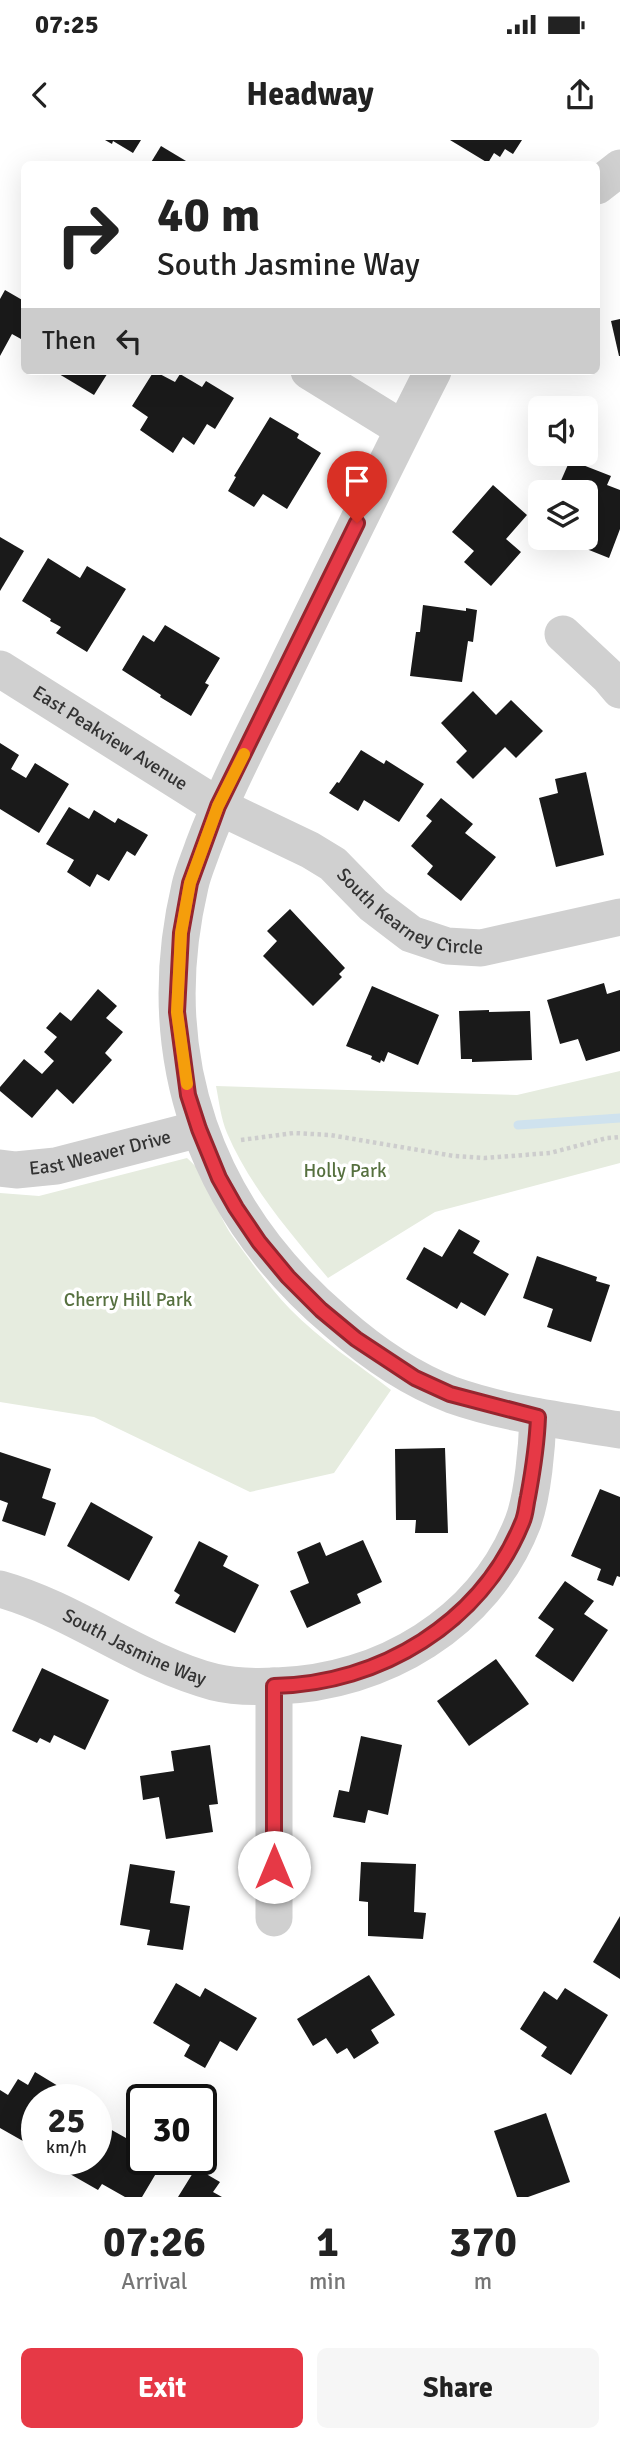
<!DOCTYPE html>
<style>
:root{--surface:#fff;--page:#f6f6f6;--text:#222;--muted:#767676;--accent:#e63946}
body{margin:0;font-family:Signika,sans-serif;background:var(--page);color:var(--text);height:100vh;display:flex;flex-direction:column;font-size:26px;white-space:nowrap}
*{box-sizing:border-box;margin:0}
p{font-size:23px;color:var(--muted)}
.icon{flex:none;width:38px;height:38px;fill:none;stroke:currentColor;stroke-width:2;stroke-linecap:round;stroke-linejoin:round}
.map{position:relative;height:2057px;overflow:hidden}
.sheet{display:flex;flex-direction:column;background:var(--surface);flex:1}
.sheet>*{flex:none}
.guide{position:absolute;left:21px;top:21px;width:579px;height:214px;border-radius:10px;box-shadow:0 7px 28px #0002;background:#fff;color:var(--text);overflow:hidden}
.fabs{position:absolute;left:528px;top:256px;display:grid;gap:14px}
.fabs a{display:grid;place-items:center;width:70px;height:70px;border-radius:10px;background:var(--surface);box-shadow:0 7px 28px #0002;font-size:35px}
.speed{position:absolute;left:21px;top:1944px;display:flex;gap:14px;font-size:35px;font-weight:700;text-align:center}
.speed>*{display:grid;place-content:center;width:91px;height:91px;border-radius:50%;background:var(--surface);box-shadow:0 7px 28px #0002;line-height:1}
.speed small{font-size:18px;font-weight:400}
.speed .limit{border:4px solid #111;border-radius:10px;background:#fff;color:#111}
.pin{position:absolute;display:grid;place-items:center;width:60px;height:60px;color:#fff;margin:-72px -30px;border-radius:50% 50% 50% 0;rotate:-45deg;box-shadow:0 0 7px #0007}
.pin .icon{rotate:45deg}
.me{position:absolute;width:77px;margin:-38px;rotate:0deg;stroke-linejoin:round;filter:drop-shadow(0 0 5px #0008)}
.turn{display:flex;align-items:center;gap:24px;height:147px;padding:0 21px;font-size:32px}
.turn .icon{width:91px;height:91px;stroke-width:2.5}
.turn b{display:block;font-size:49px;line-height:60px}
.then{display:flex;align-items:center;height:66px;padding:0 21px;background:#0003;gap:14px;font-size:26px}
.eta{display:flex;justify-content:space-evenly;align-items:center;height:119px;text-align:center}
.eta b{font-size:42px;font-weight:700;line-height:49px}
.cta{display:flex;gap:14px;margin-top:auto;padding:14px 21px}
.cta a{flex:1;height:80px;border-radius:10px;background:var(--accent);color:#fff;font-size:28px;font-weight:700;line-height:80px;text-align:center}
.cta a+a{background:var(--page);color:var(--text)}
.status{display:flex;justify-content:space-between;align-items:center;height:49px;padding:0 35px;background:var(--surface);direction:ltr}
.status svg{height:19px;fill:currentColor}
header{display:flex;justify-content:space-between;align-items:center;height:91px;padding:0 21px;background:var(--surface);font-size:32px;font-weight:700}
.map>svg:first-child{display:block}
</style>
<div class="status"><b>07:25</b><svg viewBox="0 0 49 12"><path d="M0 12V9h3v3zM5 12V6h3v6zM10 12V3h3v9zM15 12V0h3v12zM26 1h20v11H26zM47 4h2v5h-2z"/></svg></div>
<header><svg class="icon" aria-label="back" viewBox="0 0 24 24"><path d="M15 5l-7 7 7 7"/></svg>Headway<svg class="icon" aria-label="share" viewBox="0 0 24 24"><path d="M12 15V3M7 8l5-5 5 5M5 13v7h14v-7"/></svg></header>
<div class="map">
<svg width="620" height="2057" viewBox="0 0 620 2057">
<rect width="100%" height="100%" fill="#fff"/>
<g fill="#e6ecdf">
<path d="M620 931V1023L435 1072 328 1138C291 1094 250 1047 227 993 221 979 219 961 216 946L517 955Z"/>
<path d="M187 1018C211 1038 215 1072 233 1097 251 1122 269 1147 290 1169 320 1200 358 1224 391 1250L334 1333 250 1352 94 1277 0 1262V1053L39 1056Z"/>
</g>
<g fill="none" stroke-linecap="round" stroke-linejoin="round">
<path stroke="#cfe2ee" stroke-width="9" d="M518 985 620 978"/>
</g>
<g fill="#1a1a1a">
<path d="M105 0H141L133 13 113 1 112 4Z"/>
<path d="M450 0H522L513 14 505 9 500 17 494 13 488 23Z"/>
<path d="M161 6 191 24H150Z"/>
<path d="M5 150 24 161V192L21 199 12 194 0 216V159Z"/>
<path d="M620 179V216H619L611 181Z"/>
<path d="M54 231H109L94 255Z"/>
<path d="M154 231 175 242 180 234 202 247 206 241 234 258 215 289 207 284 194 305 183 297 173 313 140 290 148 277 132 266Z"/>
<path d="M270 277 299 294 297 298 321 313 287 369 263 354 254 367 228 351 236 337 234 336Z"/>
<path d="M570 320 611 336 607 345 620 350V389L609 418 579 406 582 397H586V352H556Z"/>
<path d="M493 345 527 375 506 399 521 412 491 446 464 422 474 411 452 392Z"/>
<path d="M0 397 24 411 0 451Z"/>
<path d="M48 418 80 438 87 426 126 449 87 512 56 493 61 487 50 481 51 479 22 461Z"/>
<path d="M423 465 466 471V468L477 470 473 502 468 501 462 542 410 536 416 492H420Z"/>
<path d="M165 485 220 518 205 543 209 545 191 576 160 557 161 555 122 530 143 495 154 502Z"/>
<path d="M473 551 496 575 511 560 543 591 516 618 505 607 473 639 456 622 467 611 441 583Z"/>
<path d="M0 603 19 615 11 629 26 638 35 623 69 644 39 693 0 669Z"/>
<path d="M361 610 384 624 386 620 424 644 399 682 364 660 358 671 329 653 337 642 339 643Z"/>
<path d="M586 632 604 715 556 727 539 658 558 653 555 639Z"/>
<path d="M441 658 473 684 465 693 496 717 461 761 427 734 433 726 411 706 432 681 426 676Z"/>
<path d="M69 667 89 679 94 670 115 683 118 678 148 695 135 716 127 711 109 741 97 734 90 747 67 732 74 720 46 704Z"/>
<path d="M290 769 345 828 339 834 342 837 313 866 263 816 277 801 267 791Z"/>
<path d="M604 843 607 854 620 850V911L586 921 578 899 560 904 547 860Z"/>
<path d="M372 846 439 875 418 925 388 912 384 922 381 920 380 923 371 919 372 916 346 906Z"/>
<path d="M98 849 117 866 106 878 123 892 105 913 112 920 73 964 57 949 32 978 0 951V947L24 919 42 934 54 921 44 912 57 897 46 888 60 872 71 881Z"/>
<path d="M489 870V872L530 871 532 920 472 922V919H461L459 871Z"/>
<path d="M459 1089 480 1101 473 1113 509 1134 485 1176 461 1162 457 1169 406 1139 424 1107 442 1117Z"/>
<path d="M537 1116 597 1137 596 1141 610 1145 591 1202 547 1187 553 1169 523 1158Z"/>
<path d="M445 1308 448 1393H415L416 1380H396L395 1309Z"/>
<path d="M0 1312 51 1329 42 1358 56 1363 45 1396 2 1381 8 1363 0 1360Z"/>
<path d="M600 1349 620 1357V1437L617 1436 613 1446 597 1440 601 1429 571 1416Z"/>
<path d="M91 1362 153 1397 129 1441 67 1406Z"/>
<path d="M363 1400 382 1442 357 1454 361 1463 307 1488 290 1451 309 1443 297 1412 320 1402 326 1416Z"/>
<path d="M199 1401 228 1416 223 1426 259 1445 235 1493 175 1463 180 1455 174 1451Z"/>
<path d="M565 1441 594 1461 584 1474 608 1490 573 1542 535 1516 554 1489 538 1478Z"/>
<path d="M496 1519 529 1564 469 1606 437 1561Z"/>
<path d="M42 1528 109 1560 85 1610 54 1595 50 1603 40 1598 37 1603 12 1591Z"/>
<path d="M361 1596 402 1605 388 1675 368 1670 365 1683 333 1677 339 1650 349 1652Z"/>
<path d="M210 1605 218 1664 209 1665 213 1692 166 1699 159 1657 143 1660 140 1636 174 1631 171 1611Z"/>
<path d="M361 1722 416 1724 414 1772 426 1773 423 1799 368 1796V1762L359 1761Z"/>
<path d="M130 1724 175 1731 170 1763 190 1766 183 1810 147 1805 150 1790 120 1785Z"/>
<path d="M620 1776V1839L593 1822Z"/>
<path d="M369 1835 395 1875 371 1890 379 1903 354 1919 347 1908 337 1914 326 1898 313 1906 297 1879Z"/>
<path d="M176 1843 200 1857 205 1848 257 1878 237 1911 220 1901 205 1928 184 1916 190 1905 153 1883Z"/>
<path d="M565 1848 608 1875 571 1935 541 1916 547 1907 520 1889 544 1851 557 1860Z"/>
<path d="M35 1932 63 1949 56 1960H37V2009L0 1988V1950L8 1955 18 1939 28 1945Z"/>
<path d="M546 1973 570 2042 528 2057H517L494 1991Z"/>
<path d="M101 1984 142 2007V2020H164L142 2057H125L102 2044 98 2050 70 2034 77 2022 79 2023 81 2020H96V1993Z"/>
<path d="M196 2028 220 2042 213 2052 222 2057H178Z"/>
</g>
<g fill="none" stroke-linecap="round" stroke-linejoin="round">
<path stroke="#cdcdcd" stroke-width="4.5" stroke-dasharray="3.5 3.5" stroke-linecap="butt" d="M241 1000 294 993 330 995 454 1016 485 1018 550 1013 607 998 620 997"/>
<g stroke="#d0d0d0" stroke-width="37">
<path d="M597 46 620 28"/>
<path d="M309 231 403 289"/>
<path d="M433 231C380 335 329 440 278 545 252 598 224 651 203 707 199 719 193 732 190 746 150 916 205 1070 337 1182 371 1212 410 1239 452 1255 506 1274 564 1281 620 1290"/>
<path d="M563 494 609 537 620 550"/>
<path id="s1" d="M0 529 218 666 310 710 333 724 373 765 411 794 447 806 481 808 620 777"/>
<path id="s2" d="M0 1028 16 1030 56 1026 199 989"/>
<path id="s3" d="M0 1449C75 1470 138 1522 214 1542 234 1547 256 1547 277 1546 382 1543 484 1483 523 1382 533 1355 537 1306 538 1277"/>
<path d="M274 1546V1778"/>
</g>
</g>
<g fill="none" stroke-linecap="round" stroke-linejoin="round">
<defs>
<path id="route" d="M274 1727V1546C380 1544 481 1483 522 1383 526 1375 526 1365 528 1357 533 1330 537 1305 538 1277L450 1254 415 1238 356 1199 321 1170 288 1137 259 1102 236 1068 219 1038 199 989 188 955 177 872 181 793 190 743 218 666 357 383"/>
</defs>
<use href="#route" stroke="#96252e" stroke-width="18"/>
<use href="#route" stroke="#e63946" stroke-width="12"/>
<path stroke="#f59e0b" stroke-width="12" d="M187 944 177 872 181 793 190 743 218 666 244 614"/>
</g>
<g text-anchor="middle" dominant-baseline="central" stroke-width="7" stroke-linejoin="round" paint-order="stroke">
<g font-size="19" fill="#333" stroke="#fff">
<text stroke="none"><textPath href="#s1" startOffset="130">East Peakview Avenue</textPath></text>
<text stroke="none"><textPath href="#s1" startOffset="481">South Kearney Circle</textPath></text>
<text stroke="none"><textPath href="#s2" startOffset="102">East Weaver Drive</textPath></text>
<text stroke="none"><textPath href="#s3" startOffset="147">South Jasmine Way</textPath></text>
</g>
<g font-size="19" fill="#56703f" stroke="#fff">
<text x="345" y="1031">Holly Park</text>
<text x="128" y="1160">Cherry Hill Park</text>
</g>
</g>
</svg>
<div class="fabs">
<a><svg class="icon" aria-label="sound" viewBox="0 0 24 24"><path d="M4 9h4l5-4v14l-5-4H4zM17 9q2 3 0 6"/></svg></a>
<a><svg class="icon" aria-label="layers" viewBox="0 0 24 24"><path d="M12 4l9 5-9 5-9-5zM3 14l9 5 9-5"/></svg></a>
</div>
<div class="speed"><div>25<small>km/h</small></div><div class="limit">30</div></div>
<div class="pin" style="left:357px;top:383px;background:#d93025"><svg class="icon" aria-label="arrive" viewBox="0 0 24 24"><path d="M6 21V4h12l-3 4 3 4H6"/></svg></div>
<svg class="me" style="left:274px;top:1727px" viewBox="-20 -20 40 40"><circle r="19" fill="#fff"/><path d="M0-13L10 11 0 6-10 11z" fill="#e63946"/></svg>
<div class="guide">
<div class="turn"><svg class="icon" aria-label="right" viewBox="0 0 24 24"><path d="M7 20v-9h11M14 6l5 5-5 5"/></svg><div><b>40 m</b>South Jasmine Way</div></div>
<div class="then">Then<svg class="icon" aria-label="left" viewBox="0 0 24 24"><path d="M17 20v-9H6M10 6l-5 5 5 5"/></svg></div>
</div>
</div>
<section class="sheet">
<div class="eta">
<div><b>07:26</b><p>Arrival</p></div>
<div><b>1</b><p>min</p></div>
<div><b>370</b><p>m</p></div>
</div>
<div class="cta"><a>Exit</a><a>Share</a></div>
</section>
